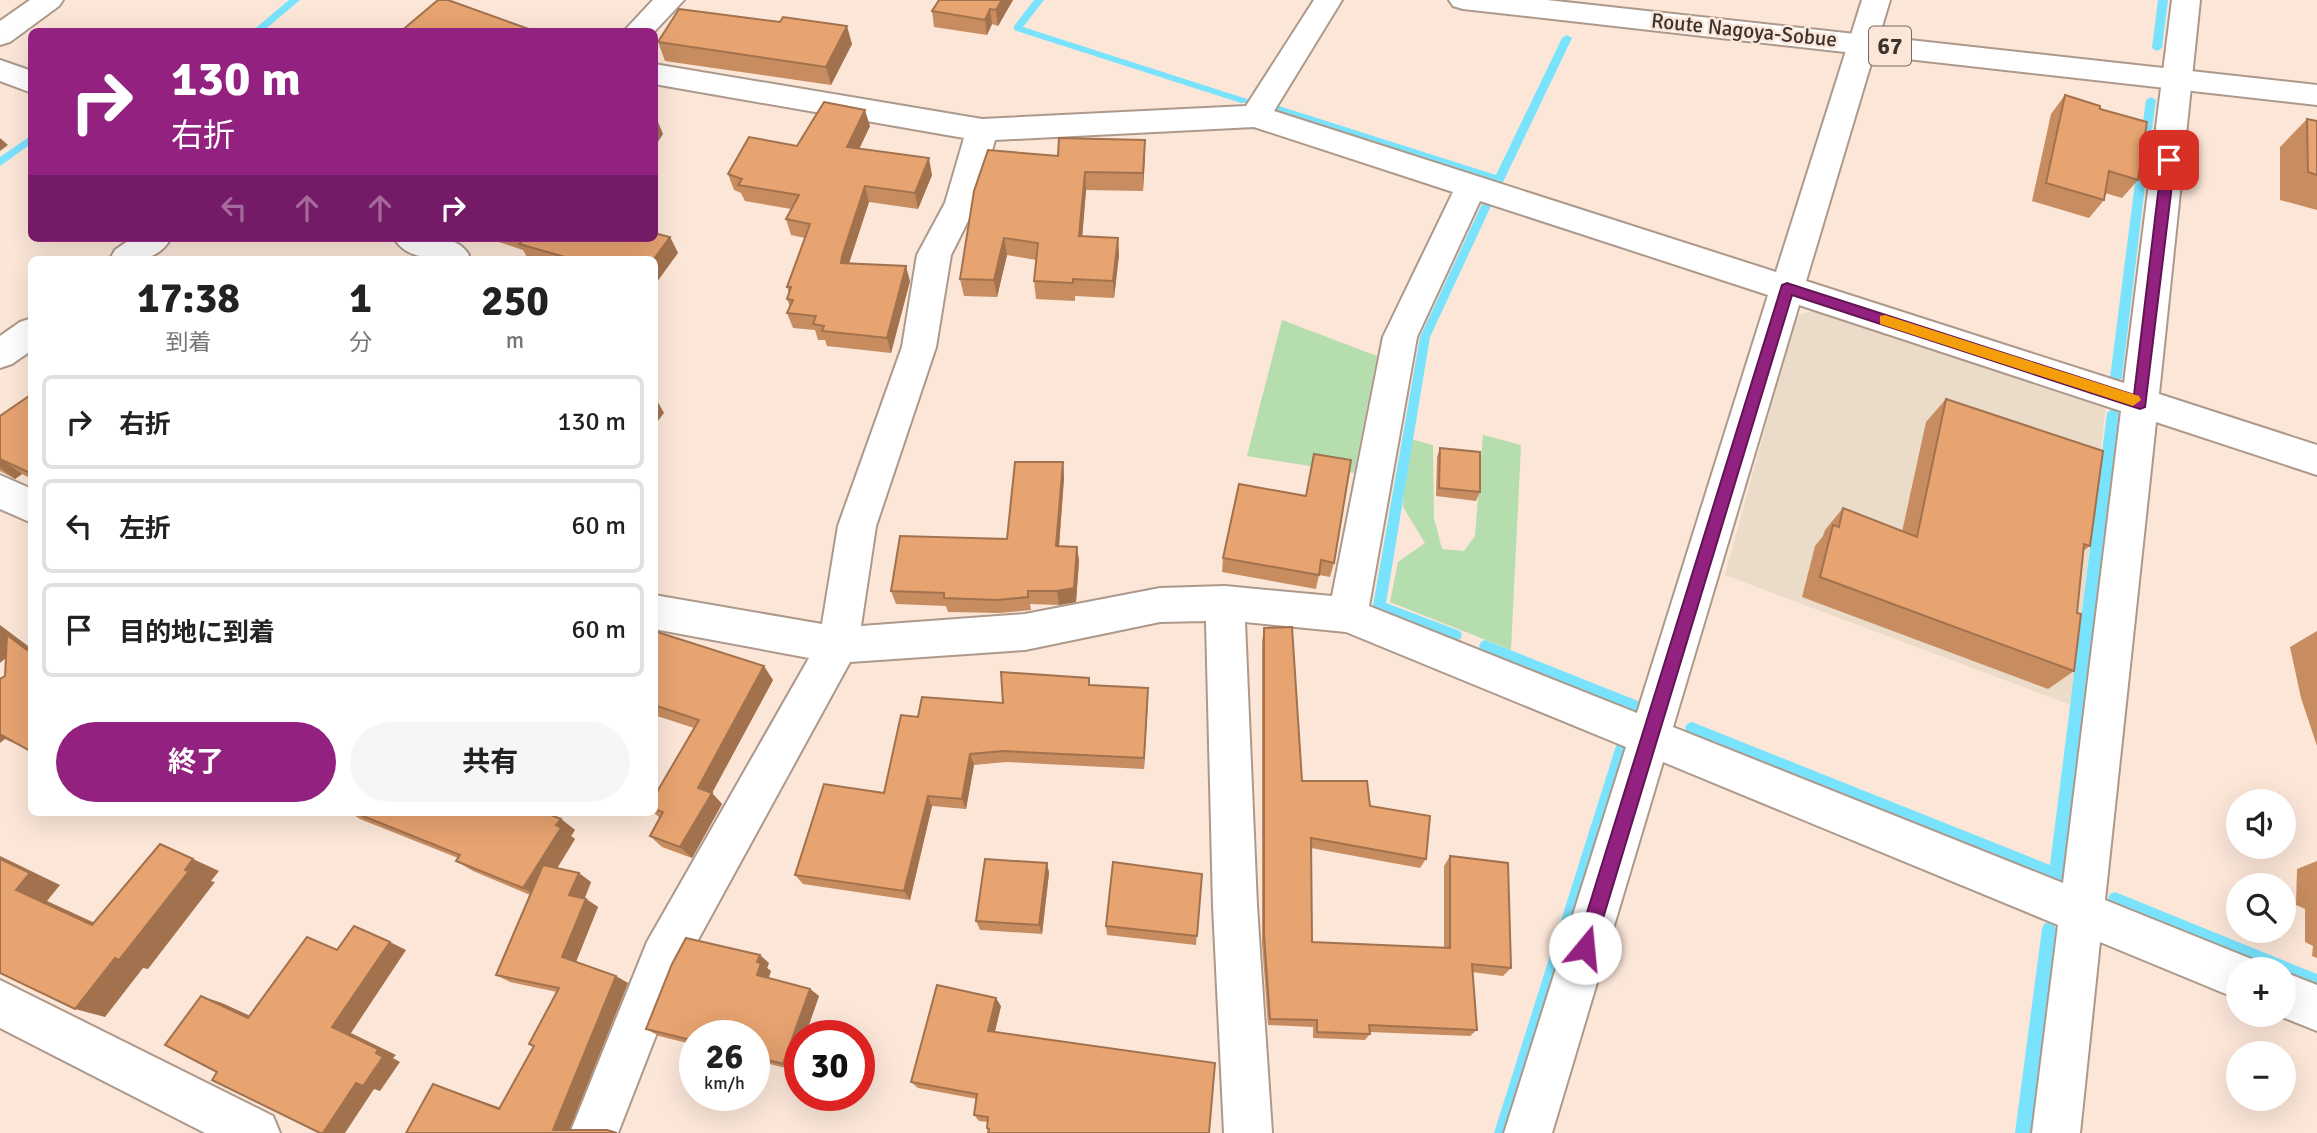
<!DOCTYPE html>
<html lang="ja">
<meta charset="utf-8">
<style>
:root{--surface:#fff;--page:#f6f6f6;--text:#222;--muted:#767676;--line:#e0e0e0;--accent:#932180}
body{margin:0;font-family:Signika,"Noto Sans JP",sans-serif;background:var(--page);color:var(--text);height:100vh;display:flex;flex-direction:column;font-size:26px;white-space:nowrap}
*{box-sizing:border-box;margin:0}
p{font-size:23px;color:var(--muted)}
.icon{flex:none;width:38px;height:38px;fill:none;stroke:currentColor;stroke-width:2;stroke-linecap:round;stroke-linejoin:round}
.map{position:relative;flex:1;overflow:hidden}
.details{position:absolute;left:28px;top:256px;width:630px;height:560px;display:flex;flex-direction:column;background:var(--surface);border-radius:10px;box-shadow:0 7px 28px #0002}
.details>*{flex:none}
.banner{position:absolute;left:28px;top:28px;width:630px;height:214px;border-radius:10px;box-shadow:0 7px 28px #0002;background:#932180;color:#fff;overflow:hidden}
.tools{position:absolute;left:2226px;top:789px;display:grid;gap:14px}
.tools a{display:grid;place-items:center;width:70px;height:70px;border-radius:50%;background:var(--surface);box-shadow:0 7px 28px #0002;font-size:35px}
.speed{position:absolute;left:679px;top:1020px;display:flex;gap:14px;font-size:35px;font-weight:700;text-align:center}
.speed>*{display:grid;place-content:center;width:91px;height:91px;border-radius:50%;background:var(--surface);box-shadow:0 7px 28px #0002;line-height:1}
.speed small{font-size:18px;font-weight:400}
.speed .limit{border:10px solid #d22;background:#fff;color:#111}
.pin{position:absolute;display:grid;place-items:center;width:60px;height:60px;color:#fff;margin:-30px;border-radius:14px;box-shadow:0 4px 10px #0006}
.me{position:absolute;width:77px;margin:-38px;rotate:17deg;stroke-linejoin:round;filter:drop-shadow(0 0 5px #0008)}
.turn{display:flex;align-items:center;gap:24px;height:147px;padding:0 28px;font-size:32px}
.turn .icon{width:91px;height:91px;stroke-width:2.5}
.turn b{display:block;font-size:49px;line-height:60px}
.lanes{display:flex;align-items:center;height:66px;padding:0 28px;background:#0003;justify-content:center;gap:35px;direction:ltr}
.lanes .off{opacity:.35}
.eta{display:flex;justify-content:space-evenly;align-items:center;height:119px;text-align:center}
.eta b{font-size:42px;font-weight:700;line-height:49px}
.primary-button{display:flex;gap:14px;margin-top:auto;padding:14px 28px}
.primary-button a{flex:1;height:80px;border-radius:42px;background:var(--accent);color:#fff;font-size:28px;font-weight:700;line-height:80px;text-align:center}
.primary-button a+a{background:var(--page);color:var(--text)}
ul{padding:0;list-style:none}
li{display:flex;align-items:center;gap:21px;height:94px;margin:0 14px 10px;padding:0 14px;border:4px solid var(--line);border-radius:10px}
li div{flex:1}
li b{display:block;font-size:26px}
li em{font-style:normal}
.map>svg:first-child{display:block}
</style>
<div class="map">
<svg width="2317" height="1133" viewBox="0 0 2317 1133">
<rect width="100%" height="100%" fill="#fbe6d8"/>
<path fill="#ebdbc9" d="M1819 310 2106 405 2071 705 1725 575 1796 315Z"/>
<g fill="#b5ddae">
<path d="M1282 320 1377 356 1354 473 1247 456Z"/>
<path d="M1483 435 1521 445 1511 650 1390 602 1398 562 1425 543 1403 507 1406 438 1433 445 1434 518 1442 549 1464 551 1475 536Z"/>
</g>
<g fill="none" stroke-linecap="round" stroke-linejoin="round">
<g fill="#79e3fe" fill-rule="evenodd">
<path d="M289 0H300L262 32H251Z"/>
<path d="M1034 0H1044L1023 27 1247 99 1249 101 1247 103H1241L1014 30V26Z"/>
<path d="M2158 0H2168L2162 48 2157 51 2152 48Z"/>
<path d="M1567 35 1572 38 1504 180 1501 186H1493V182L1270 109 1268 107 1270 105H1276L1496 175 1562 38Z"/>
<path d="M2151 97 2156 100 2152 129 2147 132 2142 129 2146 100Z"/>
<path d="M32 135V143L0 166V157Z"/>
<path d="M2145 141 2150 144 2122 378 2116 382 2110 378 2140 144Z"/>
<path d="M1486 202 1491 206 1430 337 1386 603 1460 631 1462 635 1460 639 1456 641 1375 610 1373 606 1420 337 1481 206Z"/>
<path d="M2113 408 2119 413 2064 871 2067 872 2069 877 2067 882 2062 884 2056 882 1687 732 1685 728 1687 724 1692 722 2050 865 2107 413Z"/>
<path d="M1485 640 1643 703 1645 707 1643 711 1638 713 1481 650 1479 646 1481 642Z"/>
<path d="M1624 737 1629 739 1631 743 1510 1133H1494L1617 743 1619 739Z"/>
<path d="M2115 892 2317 974V988L2284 975V970H2271L2110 904 2108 899 2110 894Z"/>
<path d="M2049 922 2054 924 2056 929 2031 1133H2015L2042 929 2044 924Z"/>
</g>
<defs>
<g id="minor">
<path d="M30 0H63L59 6 10 42 0 45V21Z"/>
<path d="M653 0H684L654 32H623Z"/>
<path d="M1314 0H1342L1274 111 1776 272 1862 0H1890L1806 281 2124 383 2172 0H2200L2159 394 2317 445V475L2156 422 2105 900 2254 960 2258 970H2238V999L2100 942 2080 1133H2032L2058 925 1663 762 1552 1133H1504L1626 747 1346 632 1245 622 1257 906 1272 1133H1224L1213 906 1206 621 1160 622 1025 650 850 662 681 971 618 1133H570L647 942 809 658 654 629V595L822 624 838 526 902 347 917 255 945 203 964 138 654 84V64L982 119 1246 106ZM1254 127 1453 192 1383 337 1332 596 1225 586 1160 588 1025 614 861 626 876 526 936 347 951 255 977 203 995 140ZM1480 201 1768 295 1637 713 1369 606 1417 337ZM1799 305 2121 411 2063 883 1673 727Z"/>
<path d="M0 60 32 71V93L0 81Z"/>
<path d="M132 238H171C157 263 136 259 110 259L115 250Z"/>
<path d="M394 238C417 238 455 231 469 255L466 259C443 259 407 262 394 238Z"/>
<path d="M32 318V350L12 364 0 368V336L20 322Z"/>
<path d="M0 475 32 489V523L0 509Z"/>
<path d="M2284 972 2317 985V1031L2277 1015H2284Z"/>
<path d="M0 980 273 1116 280 1133H205L0 1028Z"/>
</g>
<path id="major" d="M1449 0H1547L2317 85V105L1463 9 1453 6Z"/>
</defs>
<use href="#minor" stroke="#ac998b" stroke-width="4"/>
<use href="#major" stroke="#ac998b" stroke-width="4"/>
<use href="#minor" fill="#fff" fill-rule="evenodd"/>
<use href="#major" fill="#fff" fill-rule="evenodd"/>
</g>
<g fill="#c78c60">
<path d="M939 0H1013L998 26 992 24 987 35 934 27 932 11Z"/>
<path d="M658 42 852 44 831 85 665 61Z"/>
<path d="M2065 95 2100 109 2138 180 2122 198 2105 193 2104 200 2089 218 2032 201 2051 114Z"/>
<path d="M2307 119 2317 121V210L2280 200V147Z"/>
<path d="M870 126 859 149 932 175 918 209 869 202 849 264 910 281 891 353 827 346 825 340H818L815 330 793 328 787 313 790 307 787 299 789 293 787 287 805 238 791 235 786 219 791 209 745 201 741 193 734 190 728 174 797 146Z"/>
<path d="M1145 140 1143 191 1086 190 1082 236 1118 238 1119 255 1114 298 1075 296V301L1036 299 1034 281 1036 260 1007 255 997 297 964 296 960 279 1058 156Z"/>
<path d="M670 237 678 253 654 259H528L523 250 487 238H654Z"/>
<path d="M32 394V479L22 474 15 479 0 471V416Z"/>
<path d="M1946 399 2090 546 2083 551 2077 613 2074 671 2048 689 1802 597 1815 546 1823 536 1825 530 1843 508 1902 532 1926 422Z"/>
<path d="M1440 448 1480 492 1476 501 1436 496 1437 457Z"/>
<path d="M1063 462 1064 478 1059 546 1077 547 1079 561 1076 602 1059 605 1030 604 1031 610 1000 613 948 612 946 606 896 604 891 591 1007 539Z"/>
<path d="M1306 496 1334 563 1330 577 1319 575 1316 589 1222 572 1223 558Z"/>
<path d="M1264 628 1302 781 1370 806 1426 859 1420 868 1311 848 1312 942 1444 948V866L1450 856 1511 968 1503 976 1472 972 1477 1030 1470 1036 1369 1032 1370 1034 1365 1040 1313 1038V1027L1268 1025 1262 943V642Z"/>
<path d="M654 631 773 680 712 793 722 804 692 858 662 847 650 836 660 818 653 812H654V797L694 728 654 715Z"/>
<path d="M2317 631V746L2301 698 2290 647Z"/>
<path d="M1090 685 1148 688 1144 769 1006 762 974 765 966 809 932 806 910 900 803 884 795 875 884 793 918 717 1003 703Z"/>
<path d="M349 812H543L561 819 575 830 571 836 575 839 557 868 591 882 585 898 598 907 576 962 628 983 569 1130 406 1133 450 1090 500 1108 534 1046 557 992 510 982 496 975 530 895 473 871 456 861 458 858 360 819Z"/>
<path d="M2317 861V958L2312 956 2313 946 2305 942V909L2296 905 2297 869Z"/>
<path d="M1047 863 1049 873 1042 934 980 930 976 921Z"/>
<path d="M1202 874 1196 945 1107 935 1106 926Z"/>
<path d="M769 963 767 968 771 971 768 978 810 989 819 996 805 1036H800V1050L793 1070 754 1060V1036H695V1045L659 1036 646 1029Z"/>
<path d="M1001 1006 995 1032 988 1130 987 1128 988 1122 979 1121 974 1115 977 1099 918 1088 911 1082Z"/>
</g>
<g fill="#a2724e">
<path d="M1002 0H1013L998 26 996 10Z"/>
<path d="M990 9 992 24 987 35 985 20Z"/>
<path d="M847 26 852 44 831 85 826 67Z"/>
<path d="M865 110 870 126 852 164 847 147Z"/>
<path d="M656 117 663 134 654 148V120Z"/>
<path d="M0 138 8 145 0 151Z"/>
<path d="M1145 140V158L1143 191V173Z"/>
<path d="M929 158 932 175 918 209 915 193Z"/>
<path d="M1085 172 1086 190 1081 253 1079 236Z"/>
<path d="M865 186 869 202 846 272 841 263 842 256Z"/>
<path d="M670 237 678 253 654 286V259Z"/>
<path d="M1004 238 1007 255 997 297 994 280Z"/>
<path d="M1118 238 1119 255 1114 298 1113 281Z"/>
<path d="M906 266 910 281 891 353 887 338Z"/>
<path d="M655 397 664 413 654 426V397Z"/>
<path d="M0 458 22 474 15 479 0 468Z"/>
<path d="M1063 462 1064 478 1058 560 1056 546Z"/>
<path d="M1077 547 1079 561 1076 602 1059 605 1057 591Z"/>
<path d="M0 625 32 649V652L16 649 0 663Z"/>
<path d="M764 666 773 680 712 793 722 804 692 858 680 847 698 788Z"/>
<path d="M1148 688V700L1144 769V758Z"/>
<path d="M0 733 18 742 16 744 5 739 0 743Z"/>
<path d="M970 754 974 765 966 809 962 799Z"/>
<path d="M928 796 932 806 910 900 904 891Z"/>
<path d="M561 819 575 830 571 836 575 839 539 898 523 888Z"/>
<path d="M0 856 60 885 47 901 121 935 92 925 16 890 0 859Z"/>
<path d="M193 859 219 871 211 881 215 882 148 969 143 968 105 1017 75 1009Z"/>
<path d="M1047 863 1049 873 1042 934 1039 925Z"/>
<path d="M579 873 591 882 582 904 569 895Z"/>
<path d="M586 899 598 907 575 964 562 957Z"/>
<path d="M390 942 406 950 351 1033 396 1055 393 1058 400 1062 380 1091 374 1089 345 1133H323L332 1027Z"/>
<path d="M760 955 769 963 767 968 771 971 767 983 757 975V962Z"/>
<path d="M616 976 628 983 568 1133 553 1130Z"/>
<path d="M810 989 819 996 805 1036H800V1050L793 1070 783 1064Z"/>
<path d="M201 996 222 1003 268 1024 248 1018Z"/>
<path d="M996 998 1001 1006 993 1039 988 1031Z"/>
<path d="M433 1084 450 1090 515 1113 499 1109Z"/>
</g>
<g fill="#e7a370" stroke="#a2724e" stroke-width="2">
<path d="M438 0H448L537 32H400Z"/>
<path d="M939 0H1002L996 10 990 9 985 20 932 11Z"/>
<path d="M679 9 780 22 783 17 847 26 826 67 658 42Z"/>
<path d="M2065 95 2100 106V109L2147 122 2138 180 2109 171 2104 200 2046 183Z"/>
<path d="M824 102 865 110 847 147 929 158 915 193 865 186 842 256 841 263 906 266 887 338 822 331 824 326 813 324 816 316 787 313 793 300 787 299 791 287H787L810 224 786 219 799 195 738 185 742 179 728 174 749 137 797 146Z"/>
<path d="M2307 119 2317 121V175L2308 172Z"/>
<path d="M1059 138 1145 140 1143 173 1085 172 1079 236 1118 238 1113 281 1073 279V283L1034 281 1038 243 1004 238 994 280 960 279 974 191 988 150 1058 156Z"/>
<path d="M654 233 670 237 654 259H572L519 244 525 238H654Z"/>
<path d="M32 394V474L0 459V416Z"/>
<path d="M1946 399 2103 451 2090 546 2084 544 2077 613 2081 614 2074 671 1820 577 1833 525 1839 527 1843 508 1917 537Z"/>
<path d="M1440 448 1480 452V492L1439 488Z"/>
<path d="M1314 454 1351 460 1334 563 1321 560 1319 575 1223 558 1239 484 1306 496Z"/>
<path d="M1015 462H1063L1056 546 1077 547 1074 588 1057 591H1028V597L997 600 944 598V593L891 591 900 536 1007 539Z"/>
<path d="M1292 627 1302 781H1367L1370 806 1430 816 1426 859 1311 838 1312 942 1450 948V856L1508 863 1511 968 1472 964 1477 1030 1369 1025 1370 1034 1317 1032V1020L1270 1019 1264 935V628Z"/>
<path d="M654 631 764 666 698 788 712 793 680 847 650 836 663 812 654 809V797L699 720 654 705Z"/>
<path d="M7 635 27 650 32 646V752L0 734V679L5 676Z"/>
<path d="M1001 672 1089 678V685L1148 688 1144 758 1003 751 970 754 962 799 928 796 904 891 795 875 824 784 884 793 901 715 918 717 922 697 1003 703Z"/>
<path d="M353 812H543L561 819 556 825 561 828 523 888 456 861 460 855Z"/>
<path d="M160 844 193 859 185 870 189 871 119 960 115 958 75 1009 0 973V859L30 873 16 890 92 925Z"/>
<path d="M985 859 1047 863 1039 925 976 921Z"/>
<path d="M1113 862 1202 874 1197 936 1106 926Z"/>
<path d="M543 865 579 873 569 895 586 899 562 957 616 976 553 1130H607L617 1133H406L433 1084 499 1109 534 1046 529 1044 559 988 496 975Z"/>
<path d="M354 926 390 942 332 1027 378 1049 376 1053 383 1057 363 1086 356 1083 323 1133H320L212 1080 217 1072 165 1045 201 996 248 1018 307 937 337 950Z"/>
<path d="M686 938 760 955 757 962 761 963 757 975 810 989 783 1064 754 1056V1036H695V1041L646 1029 672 964Z"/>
<path d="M937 985 996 998 988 1031 1215 1063 1209 1133H988L989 1129 987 1128 988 1117 974 1115 977 1094 911 1082Z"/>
</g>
<path fill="#932180" stroke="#601553" stroke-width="2" d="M2169 156 2175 160 2145 407 2140 409 1792 295 1594 948 1592 955 1585 958 1578 955 1576 948 1782 285 1787 283 2134 395 2162 160Z"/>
<path fill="#f59e0b" d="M1885 315 2139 396 2141 400 2133 406 1880 324V316Z"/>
<g text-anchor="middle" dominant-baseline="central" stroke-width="5" stroke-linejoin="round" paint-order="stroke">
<g font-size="21" fill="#3b332d" stroke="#fbe6d8">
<text transform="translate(1744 30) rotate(6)">Route Nagoya-Sobue</text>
</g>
<rect fill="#fbe6d8" stroke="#756960" stroke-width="2" x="1869" y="26.5" width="42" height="39" rx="5"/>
<g font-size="23" font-weight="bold" fill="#3b332d">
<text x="1890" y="46">67</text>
</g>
</g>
</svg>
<div class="tools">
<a><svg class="icon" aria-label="sound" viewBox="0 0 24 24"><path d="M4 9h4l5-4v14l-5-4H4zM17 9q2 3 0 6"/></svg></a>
<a><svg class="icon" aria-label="search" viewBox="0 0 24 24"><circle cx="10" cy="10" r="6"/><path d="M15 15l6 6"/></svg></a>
<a>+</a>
<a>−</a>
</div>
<div class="speed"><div>26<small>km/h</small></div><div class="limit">30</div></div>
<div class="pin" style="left:2169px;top:160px;background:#d93025"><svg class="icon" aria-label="arrive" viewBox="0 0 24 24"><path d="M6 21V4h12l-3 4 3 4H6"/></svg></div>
<svg class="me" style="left:1585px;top:948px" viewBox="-20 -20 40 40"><circle r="19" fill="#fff"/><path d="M0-13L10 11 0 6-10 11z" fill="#932180"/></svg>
<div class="banner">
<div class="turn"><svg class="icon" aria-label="right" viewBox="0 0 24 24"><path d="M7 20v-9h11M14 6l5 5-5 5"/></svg><div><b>130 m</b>右折</div></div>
<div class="lanes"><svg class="icon off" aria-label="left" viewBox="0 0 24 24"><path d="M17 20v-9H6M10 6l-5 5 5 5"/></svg><svg class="icon off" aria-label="ahead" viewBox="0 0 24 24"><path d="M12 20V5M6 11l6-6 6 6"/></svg><svg class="icon off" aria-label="ahead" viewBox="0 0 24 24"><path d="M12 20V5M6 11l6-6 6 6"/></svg><svg class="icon" aria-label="right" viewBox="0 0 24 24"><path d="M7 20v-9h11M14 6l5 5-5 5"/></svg></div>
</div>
<section class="details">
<div class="eta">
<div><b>17:38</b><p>到着</p></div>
<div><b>1</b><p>分</p></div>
<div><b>250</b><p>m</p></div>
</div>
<ul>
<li><svg class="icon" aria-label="right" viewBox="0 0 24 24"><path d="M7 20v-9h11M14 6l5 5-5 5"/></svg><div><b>右折</b></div><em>130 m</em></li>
<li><svg class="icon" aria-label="left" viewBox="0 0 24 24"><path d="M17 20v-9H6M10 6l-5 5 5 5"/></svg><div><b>左折</b></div><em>60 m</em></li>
<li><svg class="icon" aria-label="arrive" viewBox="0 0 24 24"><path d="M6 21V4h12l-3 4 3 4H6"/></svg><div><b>目的地に到着</b></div><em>60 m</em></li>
</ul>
<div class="primary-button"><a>終了</a><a>共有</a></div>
</section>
</div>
